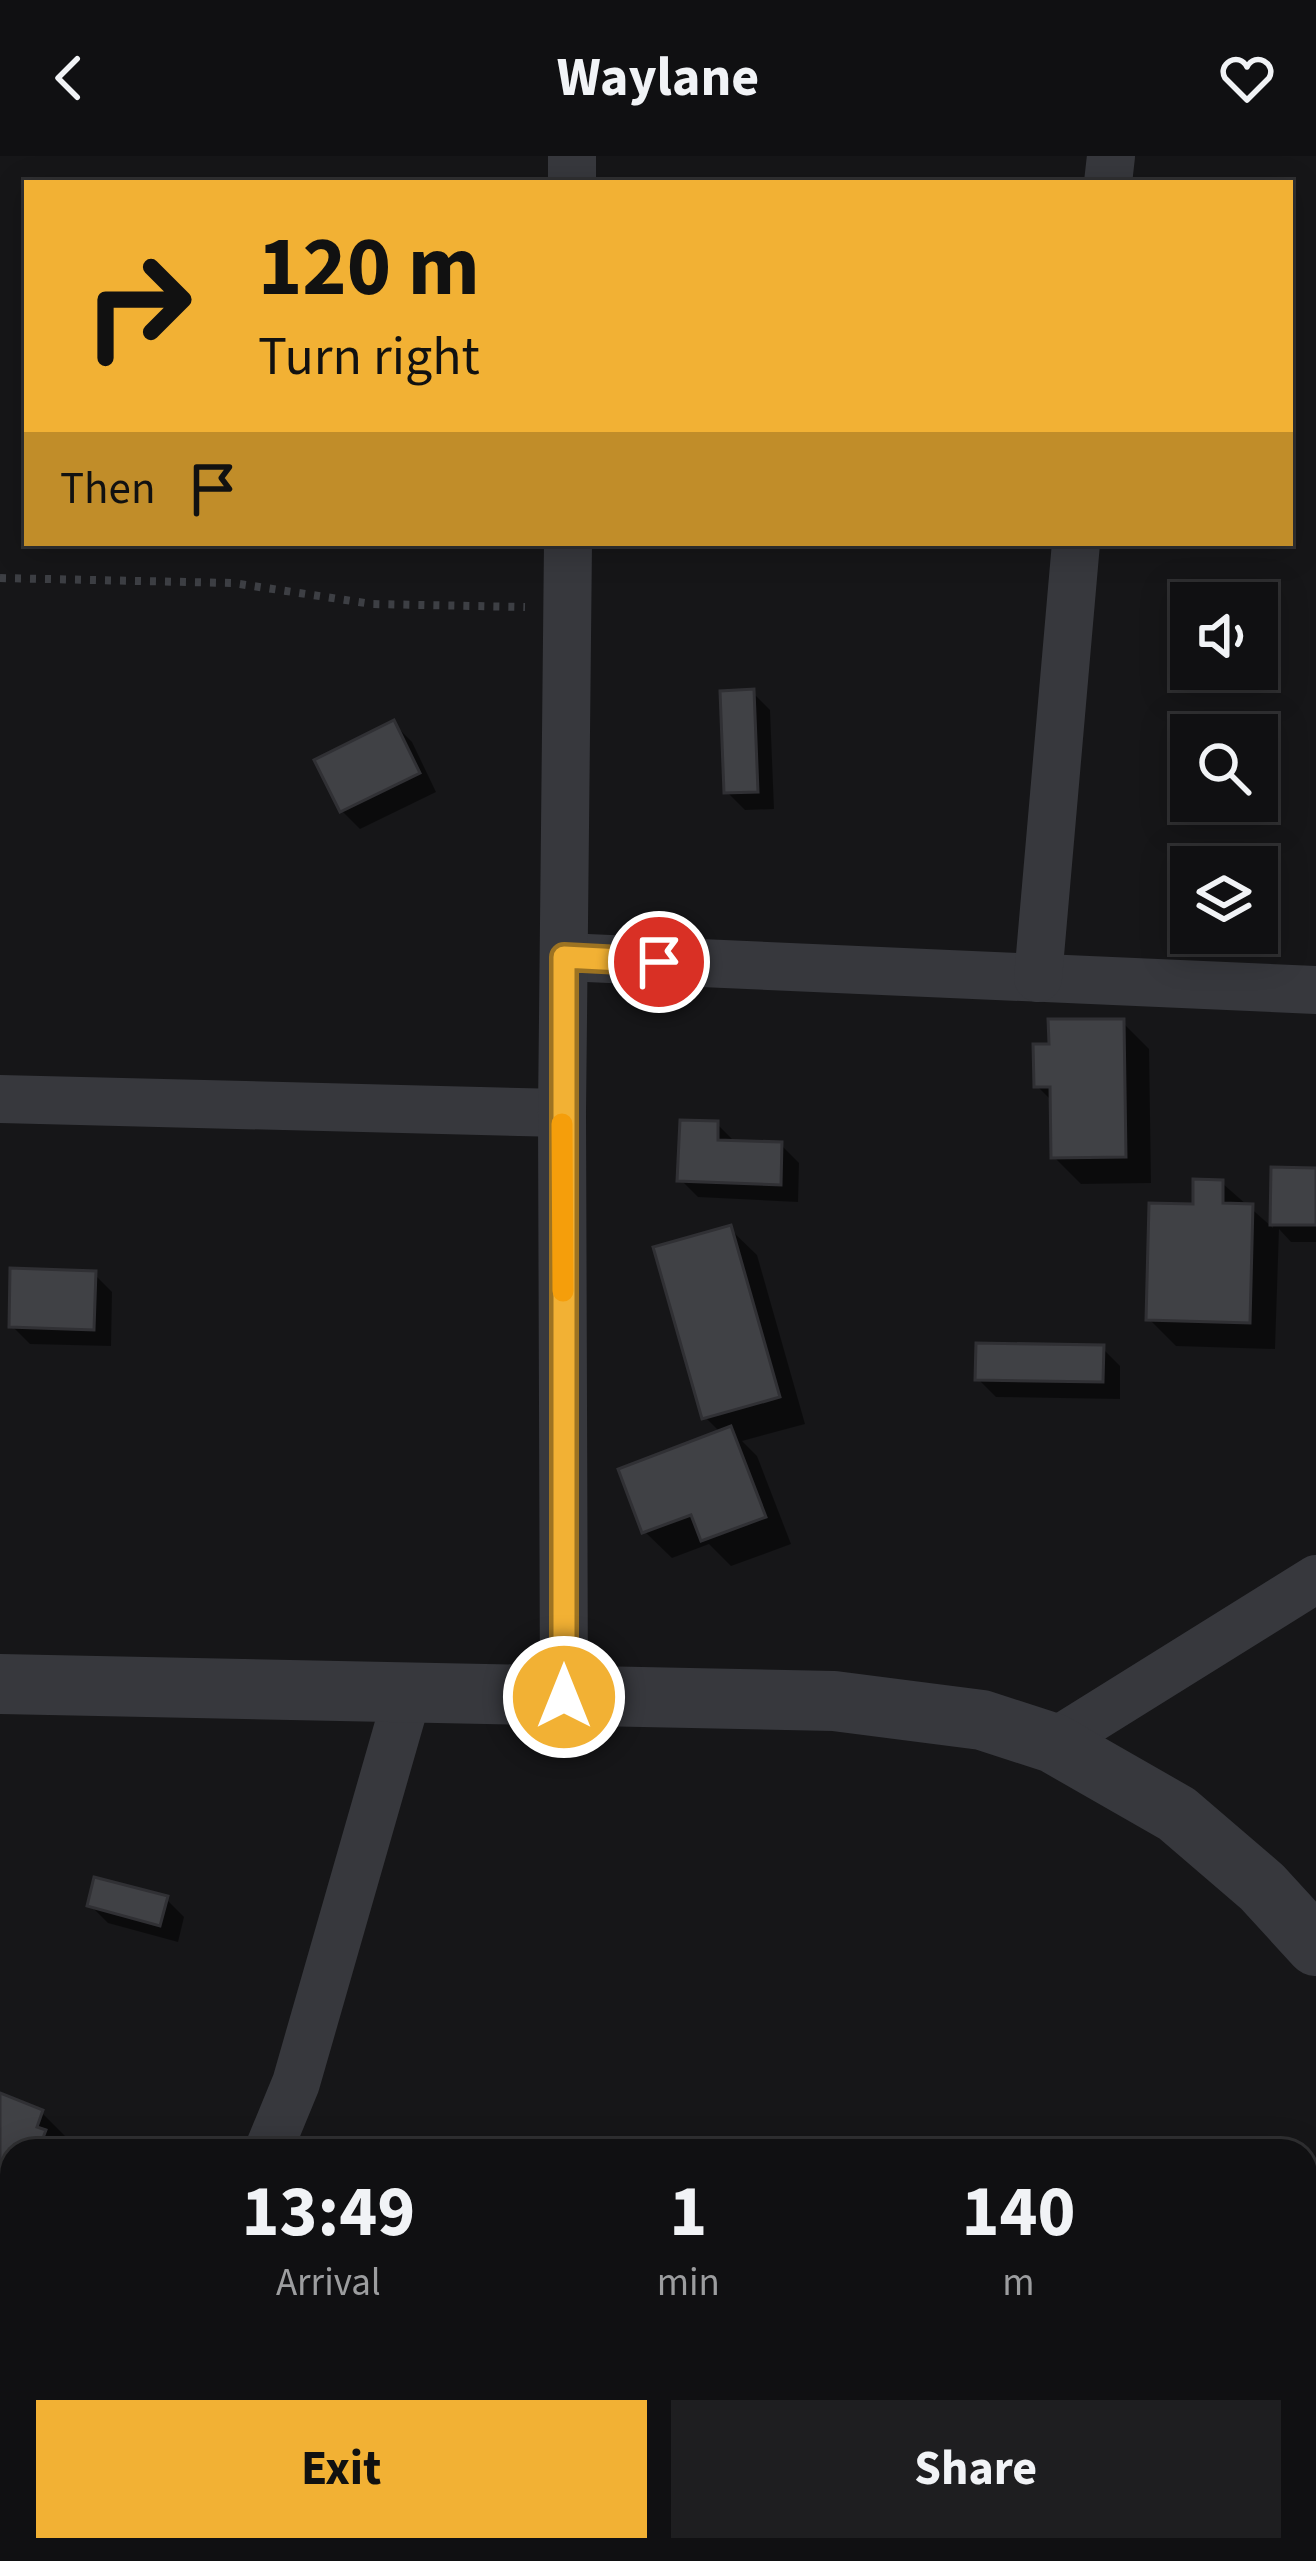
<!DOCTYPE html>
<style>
:root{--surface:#101012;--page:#1e1e20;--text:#f1f3f6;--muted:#9c9d9f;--line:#303032;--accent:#f2b134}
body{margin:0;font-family:"Source Sans 3",sans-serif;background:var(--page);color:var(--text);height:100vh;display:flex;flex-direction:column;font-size:45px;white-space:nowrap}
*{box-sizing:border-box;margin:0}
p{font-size:39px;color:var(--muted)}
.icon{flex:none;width:66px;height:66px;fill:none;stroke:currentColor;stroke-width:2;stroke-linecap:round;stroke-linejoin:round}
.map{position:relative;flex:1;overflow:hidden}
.side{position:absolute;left:0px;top:1983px;width:1317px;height:423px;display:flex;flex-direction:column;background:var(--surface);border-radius:36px 36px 0 0;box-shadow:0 6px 30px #0003,0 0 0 3px var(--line)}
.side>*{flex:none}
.top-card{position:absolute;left:24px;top:24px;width:1269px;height:366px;border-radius:0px;box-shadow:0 6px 30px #0003,0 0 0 3px var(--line);background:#f2b134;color:#111;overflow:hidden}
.tools{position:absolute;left:1170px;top:426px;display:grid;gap:24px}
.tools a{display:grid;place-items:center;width:108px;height:108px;border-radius:0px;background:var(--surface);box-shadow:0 6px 30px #0003,0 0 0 3px var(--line);font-size:60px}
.pin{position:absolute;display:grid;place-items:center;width:102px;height:102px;color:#fff;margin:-51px;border:6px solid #fff;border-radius:50%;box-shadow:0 3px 12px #0007}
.me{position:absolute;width:132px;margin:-66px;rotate:0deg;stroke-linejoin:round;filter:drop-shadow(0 0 9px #0008)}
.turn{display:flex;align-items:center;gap:42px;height:252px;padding:0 36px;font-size:54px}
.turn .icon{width:156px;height:156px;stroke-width:2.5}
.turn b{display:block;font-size:84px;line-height:102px}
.then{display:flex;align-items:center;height:114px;padding:0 36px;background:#0003;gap:24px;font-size:45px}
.eta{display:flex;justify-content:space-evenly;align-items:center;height:204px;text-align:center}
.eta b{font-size:72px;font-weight:700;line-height:84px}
.primary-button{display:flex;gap:24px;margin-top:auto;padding:24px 36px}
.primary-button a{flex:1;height:138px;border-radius:0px;background:var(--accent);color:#111;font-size:48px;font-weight:700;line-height:138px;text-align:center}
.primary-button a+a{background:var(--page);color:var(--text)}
header{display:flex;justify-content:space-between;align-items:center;height:156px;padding:0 36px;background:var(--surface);font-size:54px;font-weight:700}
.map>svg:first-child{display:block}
</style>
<header><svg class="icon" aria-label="back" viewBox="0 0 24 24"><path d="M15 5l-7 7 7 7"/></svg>Waylane<svg class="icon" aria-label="heart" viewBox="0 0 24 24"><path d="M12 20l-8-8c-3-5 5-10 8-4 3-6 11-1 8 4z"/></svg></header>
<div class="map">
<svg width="1316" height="2405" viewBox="0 0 1316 2405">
<rect width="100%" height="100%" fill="#161618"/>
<g fill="#0007">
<path d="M752 536 770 554 774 653 745 654 727 636Z"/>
<path d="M394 568 412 586 436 636 360 673 342 655Z"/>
<path d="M1122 866 1149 893 1151 1027 1081 1028 1054 1001 1053 946 1037 930Z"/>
<path d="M717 968 736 987 781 989 799 1007 798 1046 698 1041 680 1023Z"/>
<path d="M1274 1014 1316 1015V1086H1291L1279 1073 1275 1193 1176 1190 1149 1163 1196 1051 1222 1027 1273 1072Z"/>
<path d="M730 1073 757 1099 805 1268 742 1285 757 1300 791 1388 731 1410 709 1388 672 1402 645 1376 721 1277 705 1261Z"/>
<path d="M94 1118 112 1136 111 1190 30 1188 12 1170Z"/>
<path d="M1102 1192 1120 1210V1243L996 1241 978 1223Z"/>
<path d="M166 1743 184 1761 178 1786 108 1767 90 1749Z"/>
<path d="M0 1940 41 1956 68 1983 64 1995H12V2083L0 2078Z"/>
<path d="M1197 1985 1220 1995H1193Z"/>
<path d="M0 2180 12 2185V2260L0 2255Z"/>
<path d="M249 2394H365L361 2405H260Z"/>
<path d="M676 2394H781L777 2405H697Z"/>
</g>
<g fill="#404145" stroke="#303034" stroke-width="3">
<path d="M754 533 758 636 724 637 720 535Z"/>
<path d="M394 564 420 617 340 656 314 604Z"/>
<path d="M1048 863H1124L1126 1001 1051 1002 1050 931H1034L1033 888H1049Z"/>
<path d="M680 964 718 965V984L782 986 781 1029 677 1025Z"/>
<path d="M1271 1011 1316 1012V1069H1270Z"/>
<path d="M1193 1023 1223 1024V1047L1253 1048 1250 1167 1146 1164 1149 1047 1193 1048Z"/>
<path d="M731 1069 780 1241 702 1263 653 1091Z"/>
<path d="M10 1112 96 1115 94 1174 9 1171Z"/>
<path d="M976 1187 1104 1189 1103 1226 975 1224Z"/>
<path d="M731 1270 766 1361 701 1385 691 1359 642 1377 618 1313Z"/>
<path d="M94 1721 168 1740 160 1770 87 1750Z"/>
<path d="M0 1937 43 1954 37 1971 46 1974 38 1995H12V2045L4 2065 0 2064Z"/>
<path d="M0 2177 12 2181V2213L0 2239Z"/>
<path d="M250 2394H341L336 2405H263L265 2400Z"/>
<path d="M693 2394H757L753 2405H724Z"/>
</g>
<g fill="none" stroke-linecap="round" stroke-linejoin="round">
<path stroke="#3d3f44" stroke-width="8" stroke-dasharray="6 9" stroke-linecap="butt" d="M0 422 233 427 372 448 525 451"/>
<g stroke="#37383d" stroke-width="48">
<path d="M572 27V0"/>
<path d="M1108 27 1111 0"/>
<path d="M564 801 1316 834"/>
<path d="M1038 822 1076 387"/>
<path d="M0 943 562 957"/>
<path d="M564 1541 562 957 568 387"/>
<path d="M1053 1587 1316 1423"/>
<path d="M268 1995 296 1927 408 1537"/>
<path d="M0 2391 40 2405"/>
<path d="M1227 2394 1256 2405"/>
<path d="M101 2405 105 2394"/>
</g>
<path stroke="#37383d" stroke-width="60" d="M0 1528 834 1545 982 1564 1053 1587 1177 1658 1262 1731 1316 1790"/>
</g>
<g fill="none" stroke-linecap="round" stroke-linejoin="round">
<defs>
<path id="route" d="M564 1541V801L659 806"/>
</defs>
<use href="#route" stroke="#9d7322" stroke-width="30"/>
<use href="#route" stroke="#f2b134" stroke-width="21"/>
<path stroke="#f59e0b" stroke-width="21" d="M562 968 563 1135"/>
</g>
</svg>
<div class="tools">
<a><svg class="icon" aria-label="sound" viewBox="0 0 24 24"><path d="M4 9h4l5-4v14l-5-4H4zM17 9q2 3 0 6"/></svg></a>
<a><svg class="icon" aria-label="search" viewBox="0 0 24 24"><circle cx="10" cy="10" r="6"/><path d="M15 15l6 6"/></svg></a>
<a><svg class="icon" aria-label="layers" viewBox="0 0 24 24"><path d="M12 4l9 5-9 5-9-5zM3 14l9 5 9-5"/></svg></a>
</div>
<div class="pin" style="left:659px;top:806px;background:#d93025"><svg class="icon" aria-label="arrive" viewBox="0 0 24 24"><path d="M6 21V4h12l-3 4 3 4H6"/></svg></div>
<svg class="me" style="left:564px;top:1541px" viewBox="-20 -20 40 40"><circle r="17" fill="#f2b134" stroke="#fff" stroke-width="3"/><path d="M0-11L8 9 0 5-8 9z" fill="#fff"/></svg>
<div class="top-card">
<div class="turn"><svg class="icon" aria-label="right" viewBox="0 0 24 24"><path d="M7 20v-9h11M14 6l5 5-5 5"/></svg><div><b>120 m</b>Turn right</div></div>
<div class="then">Then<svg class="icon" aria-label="arrive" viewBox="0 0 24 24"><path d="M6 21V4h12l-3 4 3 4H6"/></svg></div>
</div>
<section class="side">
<div class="eta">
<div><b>13:49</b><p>Arrival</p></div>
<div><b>1</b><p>min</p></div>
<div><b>140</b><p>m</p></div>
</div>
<div class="primary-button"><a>Exit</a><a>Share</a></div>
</section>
</div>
